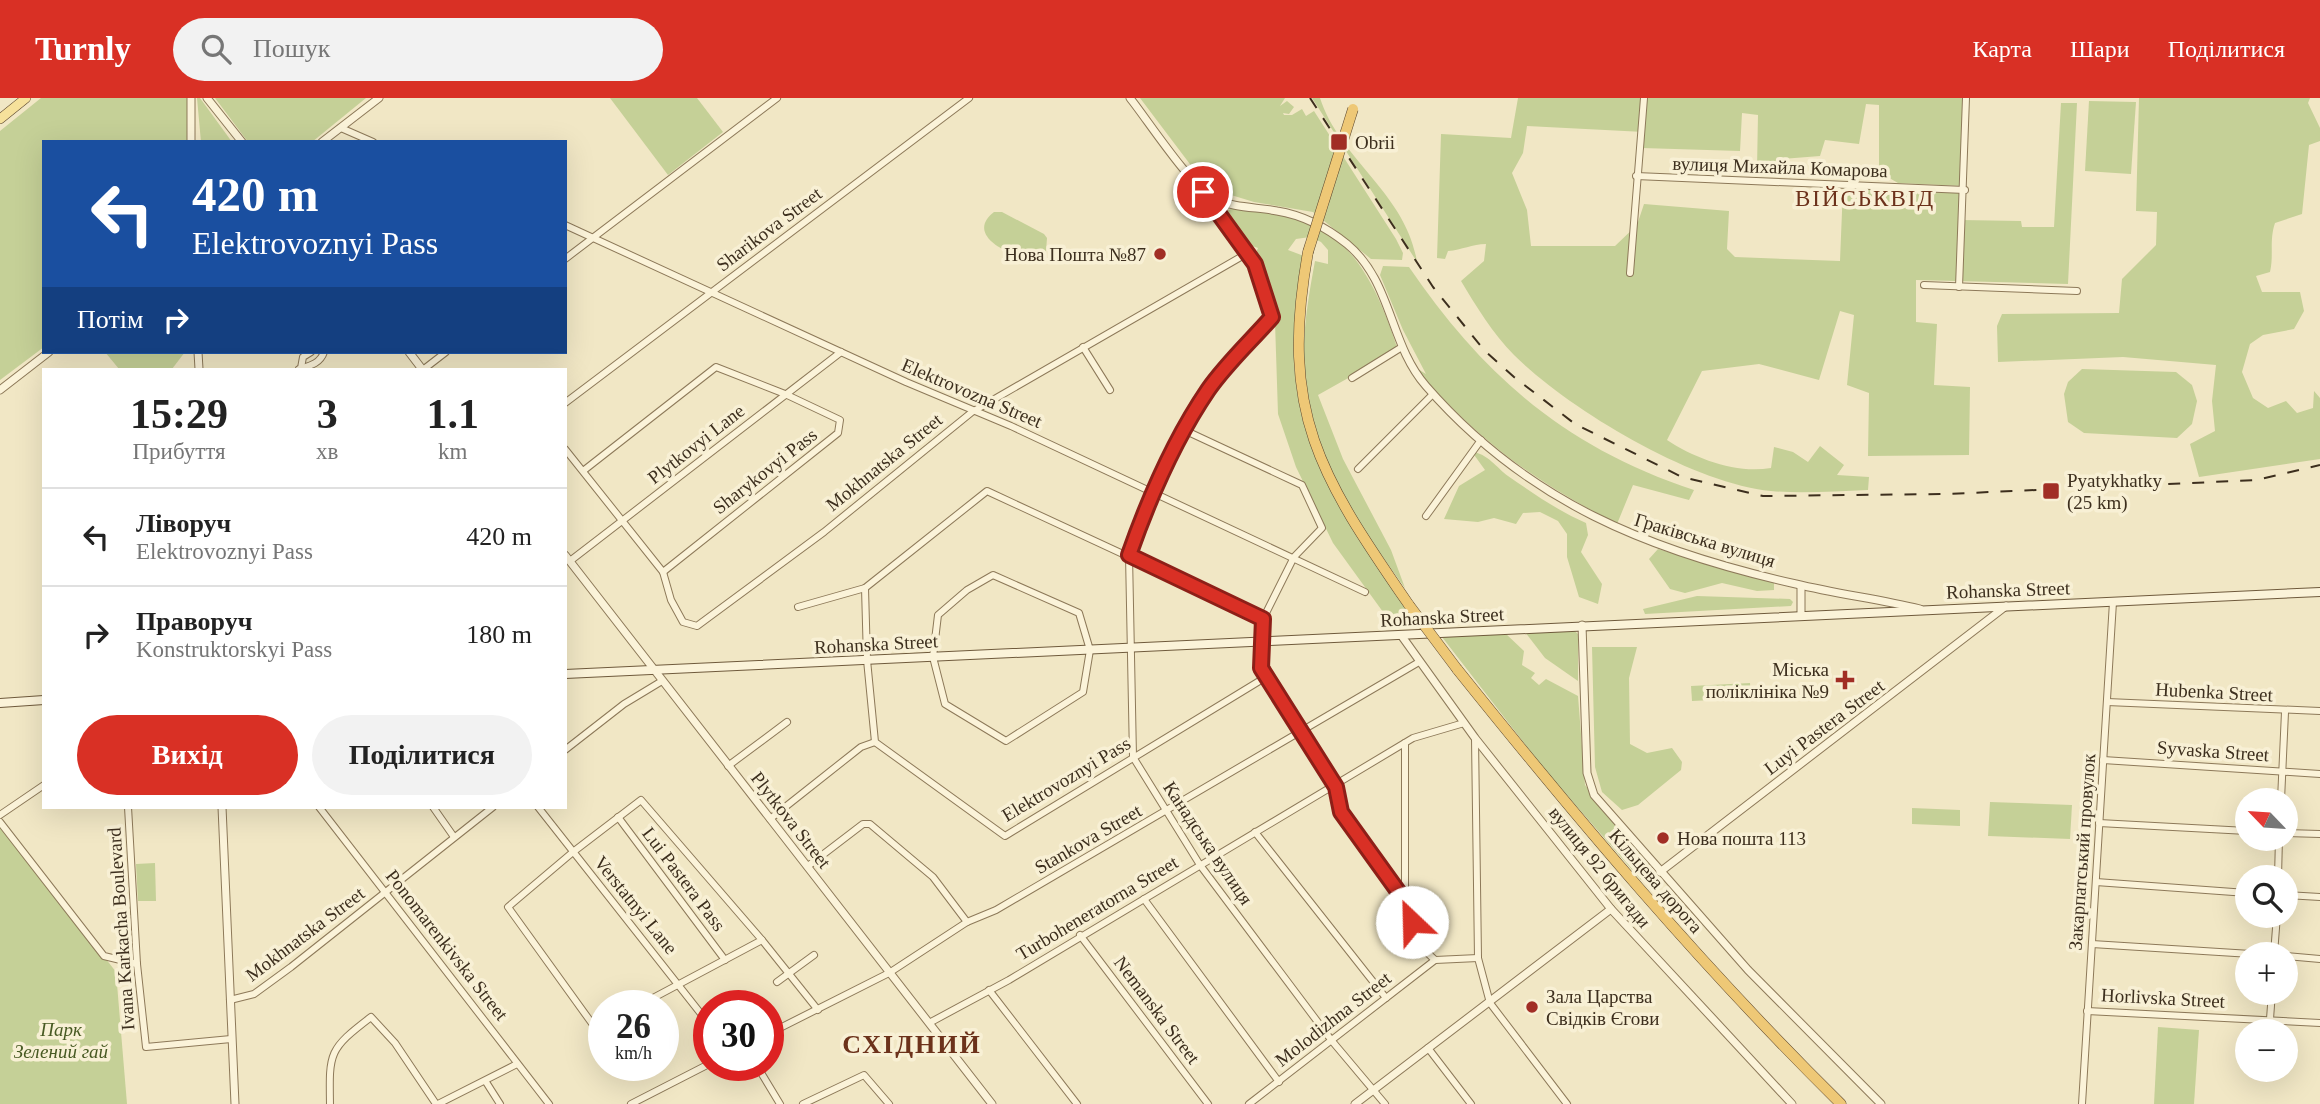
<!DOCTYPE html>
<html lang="uk">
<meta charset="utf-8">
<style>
:root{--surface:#fff;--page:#f2f2f2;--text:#222;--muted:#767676;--line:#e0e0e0;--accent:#d93025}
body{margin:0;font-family:Georgia,serif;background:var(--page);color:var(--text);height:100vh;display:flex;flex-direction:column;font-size:26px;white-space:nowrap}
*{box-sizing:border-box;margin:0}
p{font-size:23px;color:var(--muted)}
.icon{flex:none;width:38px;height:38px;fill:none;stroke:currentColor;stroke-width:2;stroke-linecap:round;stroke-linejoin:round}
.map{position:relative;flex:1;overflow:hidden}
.details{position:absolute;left:42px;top:270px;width:525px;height:441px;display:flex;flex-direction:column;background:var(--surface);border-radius:0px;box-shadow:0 7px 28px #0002}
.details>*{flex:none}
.banner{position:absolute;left:42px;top:42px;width:525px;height:214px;border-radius:0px;box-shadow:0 7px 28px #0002;background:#1a4fa0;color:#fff;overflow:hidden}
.needle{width:46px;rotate:295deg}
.tools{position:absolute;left:2235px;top:690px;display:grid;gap:14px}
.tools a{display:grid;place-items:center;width:63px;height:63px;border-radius:50%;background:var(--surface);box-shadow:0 7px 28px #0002;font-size:35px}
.speed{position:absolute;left:588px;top:892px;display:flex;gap:14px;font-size:35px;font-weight:700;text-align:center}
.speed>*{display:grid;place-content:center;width:91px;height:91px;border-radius:50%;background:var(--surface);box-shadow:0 7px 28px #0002;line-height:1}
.speed small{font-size:18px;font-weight:400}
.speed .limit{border:10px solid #d22;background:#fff;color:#111}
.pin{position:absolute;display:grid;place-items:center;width:60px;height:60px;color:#fff;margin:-30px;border:4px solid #fff;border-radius:50%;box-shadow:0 2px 7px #0007}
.me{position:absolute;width:77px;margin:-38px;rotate:336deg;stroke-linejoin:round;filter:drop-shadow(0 0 5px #0008)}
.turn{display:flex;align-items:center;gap:24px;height:147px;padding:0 35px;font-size:32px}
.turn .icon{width:91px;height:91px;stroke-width:2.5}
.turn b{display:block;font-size:49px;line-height:60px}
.then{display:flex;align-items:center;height:66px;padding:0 35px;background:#0003;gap:14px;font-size:26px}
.eta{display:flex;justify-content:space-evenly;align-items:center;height:119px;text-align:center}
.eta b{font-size:42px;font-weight:700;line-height:49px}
.cta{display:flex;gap:14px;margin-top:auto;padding:14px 35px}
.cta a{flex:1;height:80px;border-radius:42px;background:var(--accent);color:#fff;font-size:28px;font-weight:700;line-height:80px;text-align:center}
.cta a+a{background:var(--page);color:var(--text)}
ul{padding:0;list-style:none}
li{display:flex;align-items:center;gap:21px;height:98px;padding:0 35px;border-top:2px solid var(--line)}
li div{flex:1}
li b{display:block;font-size:26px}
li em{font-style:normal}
header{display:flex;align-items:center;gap:42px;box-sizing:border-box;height:98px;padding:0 35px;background:var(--accent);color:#fff}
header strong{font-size:33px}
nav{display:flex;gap:38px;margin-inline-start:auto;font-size:24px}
.search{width:490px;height:63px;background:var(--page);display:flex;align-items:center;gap:18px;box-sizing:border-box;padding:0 24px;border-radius:38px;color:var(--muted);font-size:26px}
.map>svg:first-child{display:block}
</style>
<header>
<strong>Turnly</strong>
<div class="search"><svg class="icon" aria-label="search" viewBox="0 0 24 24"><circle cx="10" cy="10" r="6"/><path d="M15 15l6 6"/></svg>Пошук</div>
<nav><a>Карта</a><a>Шари</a><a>Поділитися</a></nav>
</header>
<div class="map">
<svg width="2320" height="1006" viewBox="0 0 2320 1006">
<rect width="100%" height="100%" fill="#f1e7c5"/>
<g fill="#c5d097">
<path d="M41 0H187V44H44V249L0 282V33Z"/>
<path d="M197 0H200L232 44H201Z"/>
<path d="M215 0H366L312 44H248Z"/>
<path d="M610 0H697L723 34 668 77Z"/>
<path d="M1140 0H1285L1280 8 1287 3 1294 9 1289 16 1283 15 1284 17H1292L1302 11 1306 18 1314 13 1396 141 1403 155 1402 162 1371 161 1313 114 1254 104 1208 90Z"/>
<path d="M1312 0H1320C1340 62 1406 95 1417 164Z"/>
<path d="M1518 0H1963V88L1898 85 1879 74V7L1866 6 1859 46 1825 42 1820 58 1782 61V74L1757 70 1758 17 1742 15 1740 53 1642 50 1644 34 1527 28 1523 55 1512 75 1527 112 1531 148H1615L1637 127 1644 106 1729 113 1727 151 1735 159 1840 163 1843 89 1962 93 1961 122 2021 123 2022 129H2054L2061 5H2077L2068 186 1916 182V224L1937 226 1934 287 1970 289 1969 357 1868 358 1869 295 1847 287 1854 217 1840 213 1819 282 1759 266 1702 273 1667 342C1696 361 1736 376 1771 370L1774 349 1793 354 1808 364 1820 348 1844 367 1837 377 1869 379 1868 392C1836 393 1803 396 1771 393 1692 385 1570 312 1514 257 1493 236 1476 208 1461 183L1484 163 1486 146C1472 146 1462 152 1448 153L1445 161 1437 160 1441 36 1511 40Z"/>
<path d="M2139 0H2310L2308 5 2320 30V43L2309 47 2302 116 2275 125C2269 143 2274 157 2270 174L2256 178 2262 194H2300L2304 213 2294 231 2263 237 2250 246 2242 274 2253 300 2268 310 2286 303 2297 315 2313 310 2314 293 2320 300V361L2199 379 2190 346 2215 333 2212 303 2216 267 2123 259 1998 264 1997 228 2002 216 2119 215 2122 181 2156 147 2157 114 2136 113Z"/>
<path d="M2089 3 2136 4 2131 76 2085 73Z"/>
<path d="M1233 110C1251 112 1269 113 1287 117 1353 131 1379 194 1398 252L1318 297 1343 361 1391 452 1405 490C1359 427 1312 360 1305 280 1301 241 1308 201 1315 163L1328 166V152L1321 144 1310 139 1296 141 1288 152 1304 158C1300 188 1294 218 1294 248 1292 357 1359 440 1417 525H1391L1333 445 1296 369 1278 316 1275 224 1255 157 1258 150 1244 145 1225 119V114Z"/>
<path d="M994 114H1002L1044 136 1047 140 1046 153 1034 162C1013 159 963 138 994 114Z"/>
<path d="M1383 168 1409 169C1484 279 1567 350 1694 392L1689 402 1633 387 1617 426C1529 380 1479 343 1413 268L1426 276 1403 232 1380 177Z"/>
<path d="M105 254H185L172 271H119Z"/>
<path d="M2082 271 2176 274 2192 287 2197 303 2192 326 2177 340 2084 335 2068 324 2064 296 2068 284Z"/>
<path d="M1472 354C1487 355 1497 370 1508 378 1533 395 1558 413 1586 425L1588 437 1581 454 1602 486 1598 506 1579 499 1567 459V436L1558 423 1540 414 1523 415 1516 426 1494 420 1478 424 1444 421 1459 388 1485 372Z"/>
<path d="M1658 451 1774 485V492L1757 493 1722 485 1685 495 1670 491 1649 461Z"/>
<path d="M1697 498 1790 501 1793 504 1791 508 1645 516 1643 511Z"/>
<path d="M1572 531 1578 536V583L1545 560 1525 534Z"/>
<path d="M1505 535 1524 553 1522 567 1535 575 1531 580 1539 587 1546 581 1578 598 1585 687 1652 770 1641 782 1545 672 1442 539Z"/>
<path d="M1592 549H1637L1629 580 1630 646 1647 655 1672 650 1682 664 1681 672 1638 707 1622 712 1602 694 1595 669Z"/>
<path d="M1750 585 1751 600 1692 603 1691 588Z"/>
<path d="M1990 704 2072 707 2070 741 1988 738Z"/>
<path d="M1912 710 1960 712V728L1912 726Z"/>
<path d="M0 724 116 874 127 1006H0Z"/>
<path d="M155 765 156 803H138L136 766Z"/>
<path d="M2158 929 2199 932 2194 1006H2154Z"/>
</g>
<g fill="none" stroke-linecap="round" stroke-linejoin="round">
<defs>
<g id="minor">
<path d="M341 30 373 44"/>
<path d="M1636 78 1965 92"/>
<path d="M1204 95 1256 166 1272 219 1210 290 1179 340 1142 420 1129 457 1133 659 1200 767 1332 943 1385 1006"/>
<path d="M565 127 906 284 1011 328 1365 494"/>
<path d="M565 161 777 0"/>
<path d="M1630 175 1644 0"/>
<path d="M1924 187 2077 193"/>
<path d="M1959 189 1966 0"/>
<path d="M1083 249 1110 292"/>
<path d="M301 270 303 259 311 254"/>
<path d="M299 271C309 268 320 266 324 254"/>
<path d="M424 271 446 254"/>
<path d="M1352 280 1402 249"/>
<path d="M565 305 969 0"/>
<path d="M1184 332 1302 387 1322 430 1294 459 1263 521 1261 570 1336 689 1341 714 1405 803 1418 846 1435 862"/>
<path d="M565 351 663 474 838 335 840 322 785 296 716 269 583 373"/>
<path d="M1358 371 1433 296"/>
<path d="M1426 418 1481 342"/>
<path d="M570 463 841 254"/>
<path d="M663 474 671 502 683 524 697 528 824 434 972 314 1246 156"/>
<path d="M993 477 1079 515 1090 552 1083 594 1006 643 945 606 933 559 938 517 967 492Z"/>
<path d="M798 509 865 490"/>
<path d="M1263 521 987 393 865 490 867 562 875 644 1005 738 1266 579"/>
<path d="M2107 604 2320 613"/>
<path d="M1475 640 1478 860 1490 905 1567 1006"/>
<path d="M565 652 624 606 662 583"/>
<path d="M2103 662 2320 676"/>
<path d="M728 668 787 624"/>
<path d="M2281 702 2285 614"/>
<path d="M128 709 137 866 146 949 231 941"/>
<path d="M319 709 549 1006"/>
<path d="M433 709 454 739"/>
<path d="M538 709 709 926"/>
<path d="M0 717 44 687"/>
<path d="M618 719 725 862"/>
<path d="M770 721 861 649 875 644"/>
<path d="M0 724 104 858 137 866"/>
<path d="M2099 725 2247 733"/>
<path d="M1255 734 1386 900"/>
<path d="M2286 735 2320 736"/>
<path d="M808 768 863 726H870L933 779 967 824"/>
<path d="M2278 779 2279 740"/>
<path d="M2096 784 2247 795"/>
<path d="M2286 797 2320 799"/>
<path d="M1144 801 1279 984"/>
<path d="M1405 801V645"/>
<path d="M1080 837 1208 1006"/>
<path d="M762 842 818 912"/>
<path d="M2092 846 2251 856"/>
<path d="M2274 856 2277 817"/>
<path d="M2286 858 2320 861"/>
<path d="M777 884 814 857"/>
<path d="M989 892 1077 1006"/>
<path d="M230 902 254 896 291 869 493 709"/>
<path d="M2087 913 2320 925"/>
<path d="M2270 921 2272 894"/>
<path d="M931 924 1009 882 1413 640 1464 625"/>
<path d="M604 927 596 931 508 809 573 754 641 702 762 842 638 908"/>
<path d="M768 936 889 875 967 824 996 812 1419 564"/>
<path d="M1428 950 1471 1006"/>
<path d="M757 968 780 1006"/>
<path d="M486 984 500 1006"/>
<path d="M330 1006C329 954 329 951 371 919L395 945 436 1006"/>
<path d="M438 1006 517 966"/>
<path d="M631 1006 709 966"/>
<path d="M803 1006 864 977 889 1006"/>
<path d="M1249 1006 1435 862 1478 860"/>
<path d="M2082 1006 2113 504"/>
</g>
<g id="tertiary">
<path d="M207 0 242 44"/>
<path d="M1130 0C1149 24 1191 89 1215 101 1234 110 1256 109 1277 113 1302 117 1327 130 1347 146 1392 183 1389 246 1426 288 1527 404 1649 453 1796 486 1837 496 1879 501 1920 511"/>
<path d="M191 44V0"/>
<path d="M322 44 379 0"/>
<path d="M198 254 199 271"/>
<path d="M409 254 422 271"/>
<path d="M0 292 49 254"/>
<path d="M565 457 992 1006"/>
<path d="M1801 517V488"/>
<path d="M1582 527 1587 675 1594 697 1748 872 1881 1006"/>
<path d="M1401 537 1475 640 1611 811 1792 1006"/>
<path d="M222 709 235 1006"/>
<path d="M1660 774 2006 508"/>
<path d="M1355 1006 1611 811"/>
</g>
<g id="secondary">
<path d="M565 576 2320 494"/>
<path d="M0 605 44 602"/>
</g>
<path id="primary" d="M0 21 26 0"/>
<g id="trunk">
<path d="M1308 154C1279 315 1320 378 1409 507"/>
<path d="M1457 571C1578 722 1703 870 1841 1006"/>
</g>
</defs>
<use href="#minor" stroke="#8d7959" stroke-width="8"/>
<use href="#tertiary" stroke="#8d7959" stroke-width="9"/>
<use href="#secondary" stroke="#6f5a3c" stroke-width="10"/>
<use href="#primary" stroke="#5b462e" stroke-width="10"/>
<use href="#trunk" stroke="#5b462e" stroke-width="11"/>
<use href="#minor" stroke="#fbf3d9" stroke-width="6"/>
<use href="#tertiary" stroke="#fbf3d9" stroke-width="7"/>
<use href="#secondary" stroke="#fbf3d9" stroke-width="8"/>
<use href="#primary" stroke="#f6e19b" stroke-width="9"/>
<use href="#trunk" stroke="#eec876" stroke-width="10"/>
<path stroke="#3d2f1e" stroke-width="2" stroke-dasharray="12 12" stroke-linecap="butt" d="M1310 0 1433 189 1484 252 1514 279 1575 326 1682 379 1763 398 1946 396 2257 382 2320 367"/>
<defs>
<g id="trunk-bridge">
<path d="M1308 154 1353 11"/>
<path d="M1409 507 1457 571"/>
</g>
</defs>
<use href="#trunk-bridge" stroke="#5b462e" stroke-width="11" stroke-linecap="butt"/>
<use href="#trunk-bridge" stroke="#eec876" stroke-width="10"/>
</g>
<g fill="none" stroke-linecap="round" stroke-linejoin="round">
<defs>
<path id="route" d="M1203 94 1255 166 1272 219C1251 243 1226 266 1208 292 1174 342 1149 400 1129 457L1263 521 1261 570 1336 689 1341 714 1405 803 1412 824"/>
</defs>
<use href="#route" stroke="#8d1f18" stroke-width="18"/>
<use href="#route" stroke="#d93025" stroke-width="12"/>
</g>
<g fill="#a12e25" stroke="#f8f0d5" stroke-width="2.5">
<rect x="1330" y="35" width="18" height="18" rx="3.5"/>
<circle cx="1160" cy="156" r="7"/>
<rect x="2042" y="384" width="18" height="18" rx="3.5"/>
<path d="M1841.5 571.5h7v7h7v7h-7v7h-7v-7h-7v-7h7z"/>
<circle cx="1663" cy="740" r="7"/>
<circle cx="1532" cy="909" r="7"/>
</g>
<g text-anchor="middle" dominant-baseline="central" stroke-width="7" stroke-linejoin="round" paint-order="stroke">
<g font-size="19" fill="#3d2f1e" stroke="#f8f0d5" text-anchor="start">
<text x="1355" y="44">Obrii</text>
<text x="1146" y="156" text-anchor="end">Нова Пошта №87</text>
<text x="2067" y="382">Pyatykhatky<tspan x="2067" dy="22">(25 km)</tspan></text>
<text x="1829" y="571" text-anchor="end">Міська<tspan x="1829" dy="22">поліклініка №9</tspan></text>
<text x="1677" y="740">Нова пошта 113</text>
<text x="1546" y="898">Зала Царства<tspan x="1546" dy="22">Свідків Єгови</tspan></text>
</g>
<g font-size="19" fill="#3d2f1e" stroke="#f8f0d5">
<text transform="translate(1780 69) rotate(2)">вулиця Михайла Комарова</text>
<text transform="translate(769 131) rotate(-37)">Sharikova Street</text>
<text transform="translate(972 295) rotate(23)">Elektrovozna Street</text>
<text transform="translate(696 346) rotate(-38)">Plytkovyi Lane</text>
<text transform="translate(884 364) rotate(-39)">Mokhnatska Street</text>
<text transform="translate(765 373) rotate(-38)">Sharykovyi Pass</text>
<text transform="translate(1705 442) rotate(17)">Граківська вулиця</text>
<text transform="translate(2008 492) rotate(-2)">Rohanska Street</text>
<text transform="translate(1442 519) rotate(-3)">Rohanska Street</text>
<text transform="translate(876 546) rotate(-3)">Rohanska Street</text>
<text transform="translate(2214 594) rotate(3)">Hubenka Street</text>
<text transform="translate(1824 629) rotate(-37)">Luyi Pastera Street</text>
<text transform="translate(2213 653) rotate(4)">Syvaska Street</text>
<text transform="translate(1066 681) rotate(-31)">Elektrovoznyi Pass</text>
<text transform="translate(791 722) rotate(52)">Plytkova Street</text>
<text transform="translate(1088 741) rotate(-30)">Stankova Street</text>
<text transform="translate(1208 745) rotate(56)">Канадська вулиця</text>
<text transform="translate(2082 754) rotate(-86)">Закарпатський провулок</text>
<text transform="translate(1600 769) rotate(51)">вулиця 92 бригади</text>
<text transform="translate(684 781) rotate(53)">Lui Pastera Pass</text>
<text transform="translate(1656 783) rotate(49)">Кільцева дорога</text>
<text transform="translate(636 807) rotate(51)">Verstatnyi Lane</text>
<text transform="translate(1097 810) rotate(-31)">Turboheneratorna Street</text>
<text transform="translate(121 831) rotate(-94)">Ivana Karkacha Boulevard</text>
<text transform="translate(305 836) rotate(-37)">Mokhnatska Street</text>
<text transform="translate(447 847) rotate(52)">Ponomarenkivska Street</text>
<text transform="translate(2163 900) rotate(3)">Horlivska Street</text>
<text transform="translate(1157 912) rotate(53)">Nemanska Street</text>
<text transform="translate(1333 921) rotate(-38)">Molodizhna Street</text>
</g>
<g font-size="19" font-style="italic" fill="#485a23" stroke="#f8f0d5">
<text x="61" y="931">Парк<tspan x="61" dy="22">Зелений гай</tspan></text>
</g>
<g font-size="23" letter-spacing="2" fill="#6c321b" stroke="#f8f0d5">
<text x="1865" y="100">ВІЙСЬКВІД</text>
</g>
<g font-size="26" font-weight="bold" letter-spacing="2" fill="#6c321b" stroke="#f8f0d5">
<text x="912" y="946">СХІДНИЙ</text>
</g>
</g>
</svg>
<div class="tools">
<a><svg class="needle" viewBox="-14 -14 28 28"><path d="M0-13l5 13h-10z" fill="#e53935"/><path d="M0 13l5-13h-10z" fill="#767676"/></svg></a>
<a><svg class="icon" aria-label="search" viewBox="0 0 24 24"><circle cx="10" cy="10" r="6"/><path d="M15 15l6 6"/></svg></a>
<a>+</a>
<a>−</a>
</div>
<div class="speed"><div>26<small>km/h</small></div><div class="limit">30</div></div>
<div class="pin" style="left:1203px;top:94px;background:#d93025"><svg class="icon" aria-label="arrive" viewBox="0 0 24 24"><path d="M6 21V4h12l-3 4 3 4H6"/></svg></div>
<svg class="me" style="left:1412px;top:824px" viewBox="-20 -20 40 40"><circle r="19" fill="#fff"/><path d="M0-13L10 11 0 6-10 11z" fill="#d93025"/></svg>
<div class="banner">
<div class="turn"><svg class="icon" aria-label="left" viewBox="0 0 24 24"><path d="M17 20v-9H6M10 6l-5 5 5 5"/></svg><div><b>420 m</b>Elektrovoznyi Pass</div></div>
<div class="then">Потім<svg class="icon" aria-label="right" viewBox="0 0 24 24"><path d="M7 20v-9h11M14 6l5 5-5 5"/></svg></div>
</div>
<section class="details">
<div class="eta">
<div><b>15:29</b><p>Прибуття</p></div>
<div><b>3</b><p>хв</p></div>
<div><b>1.1</b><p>km</p></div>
</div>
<ul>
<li><svg class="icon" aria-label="left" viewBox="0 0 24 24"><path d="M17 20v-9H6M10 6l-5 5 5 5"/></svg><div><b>Ліворуч</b><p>Elektrovoznyi Pass</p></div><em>420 m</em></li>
<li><svg class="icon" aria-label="right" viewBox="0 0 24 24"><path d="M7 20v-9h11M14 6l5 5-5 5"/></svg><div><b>Праворуч</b><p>Konstruktorskyi Pass</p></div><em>180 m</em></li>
</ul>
<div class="cta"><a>Вихід</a><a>Поділитися</a></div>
</section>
</div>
